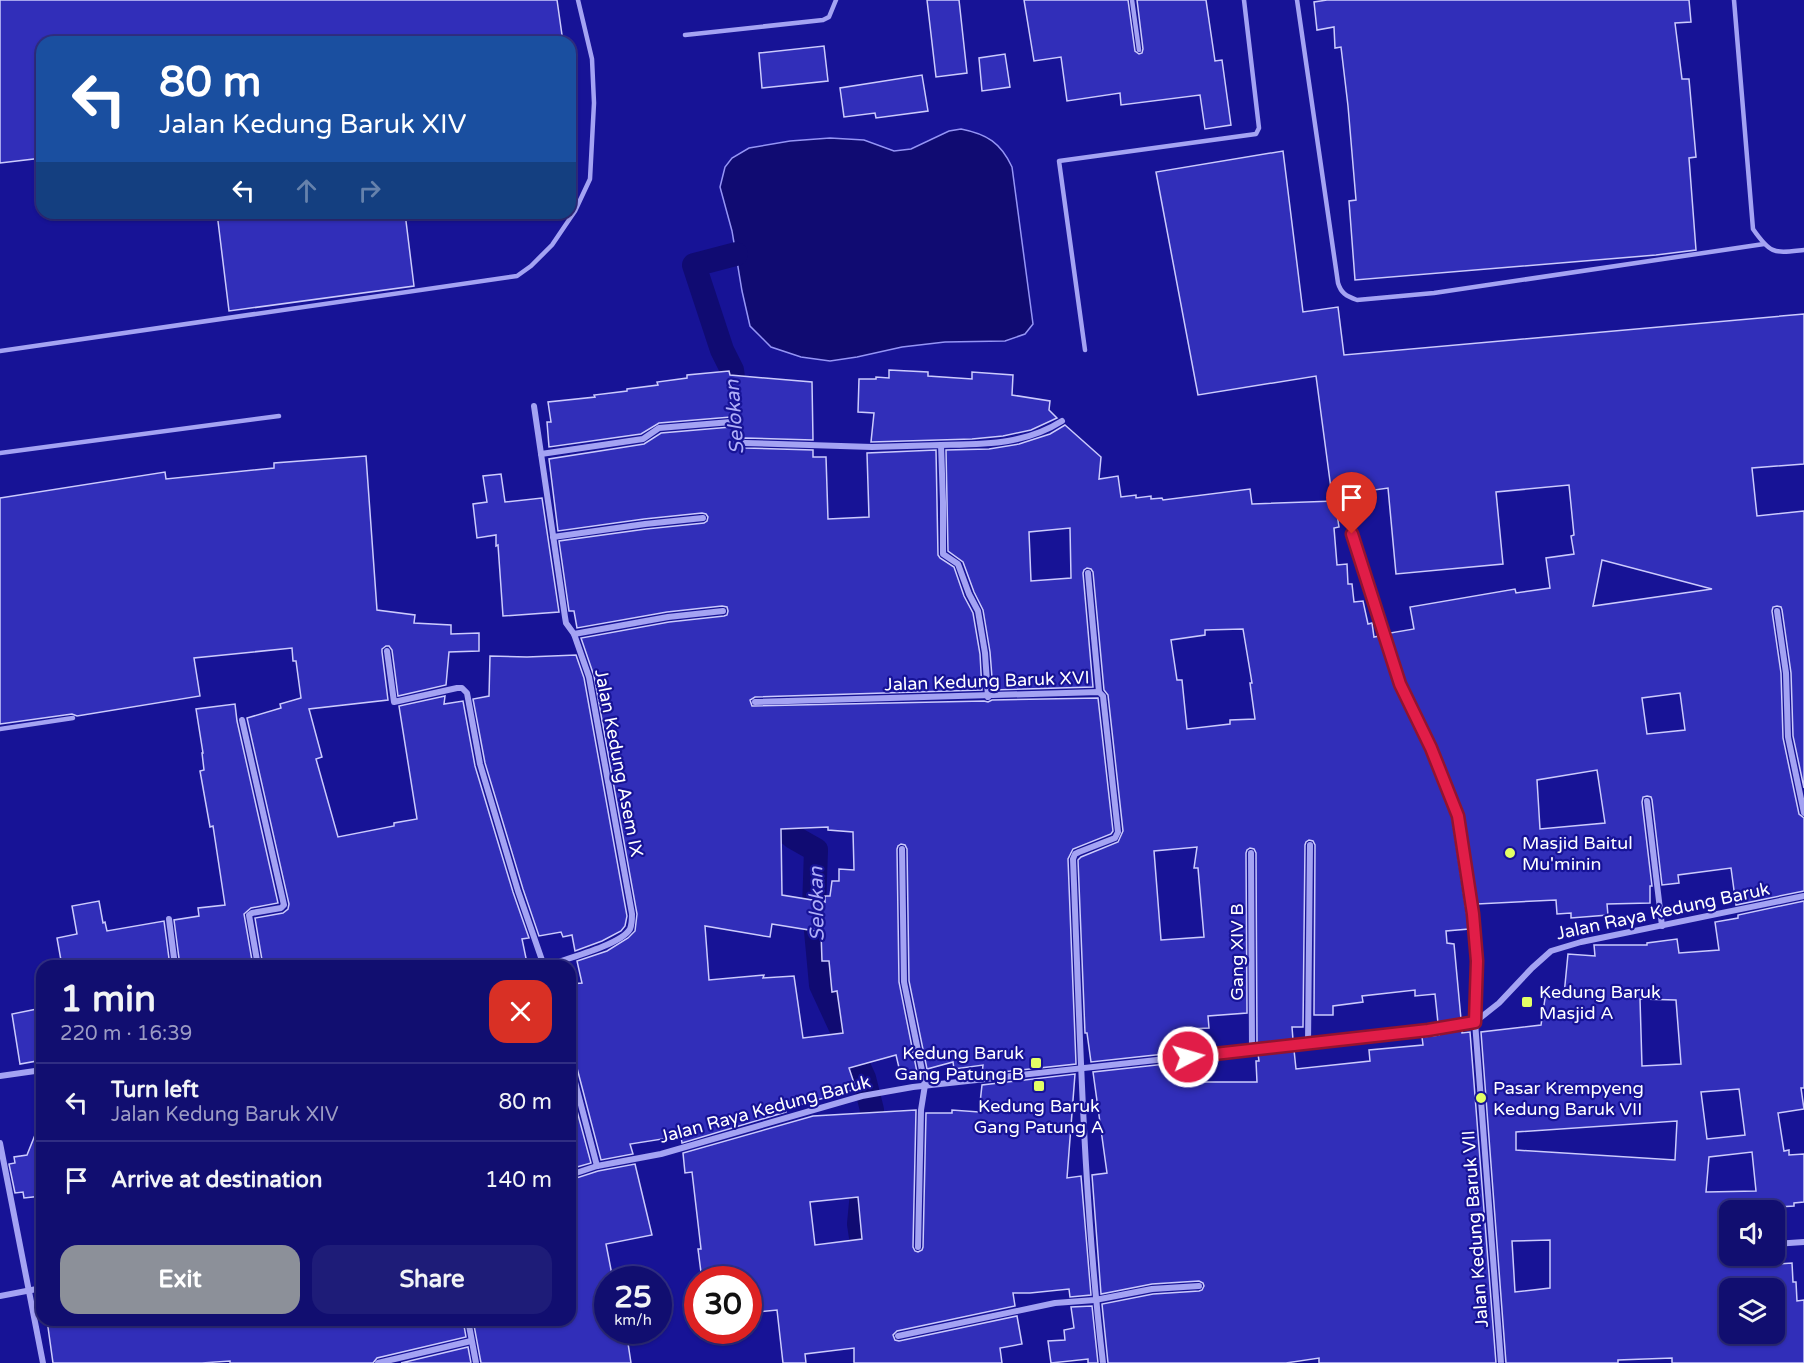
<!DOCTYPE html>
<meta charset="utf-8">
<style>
:root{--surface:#110e70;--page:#1e1c78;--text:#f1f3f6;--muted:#9c9cc3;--line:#302e83;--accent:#8c9099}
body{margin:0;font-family:"Varela Round",sans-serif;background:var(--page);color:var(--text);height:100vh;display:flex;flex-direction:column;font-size:22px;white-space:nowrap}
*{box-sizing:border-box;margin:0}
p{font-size:20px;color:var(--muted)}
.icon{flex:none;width:33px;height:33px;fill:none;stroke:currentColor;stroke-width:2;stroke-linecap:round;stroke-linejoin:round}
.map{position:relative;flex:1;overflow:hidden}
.panel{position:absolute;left:36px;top:960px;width:540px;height:366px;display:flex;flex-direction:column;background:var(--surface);border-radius:18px;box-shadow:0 2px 4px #0004,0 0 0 2px var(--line)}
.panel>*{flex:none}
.top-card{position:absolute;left:36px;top:36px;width:540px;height:183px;border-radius:18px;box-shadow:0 2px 4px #0004,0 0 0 2px var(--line);background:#1a4fa0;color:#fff;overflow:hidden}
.fabs{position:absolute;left:1719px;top:1200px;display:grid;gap:12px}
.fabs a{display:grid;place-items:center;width:66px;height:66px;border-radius:12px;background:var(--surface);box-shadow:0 2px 4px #0004,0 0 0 2px var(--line);font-size:30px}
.speed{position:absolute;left:594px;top:1266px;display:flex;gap:12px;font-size:30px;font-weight:700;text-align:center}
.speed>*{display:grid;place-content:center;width:78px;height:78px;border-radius:50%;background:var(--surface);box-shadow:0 2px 4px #0004,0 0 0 2px var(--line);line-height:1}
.speed small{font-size:15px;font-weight:400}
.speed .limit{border:9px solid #d22;background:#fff;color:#111}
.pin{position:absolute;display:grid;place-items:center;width:51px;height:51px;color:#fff;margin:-62px -26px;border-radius:50% 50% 50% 0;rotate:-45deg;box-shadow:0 0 6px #0007}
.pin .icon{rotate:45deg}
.me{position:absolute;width:66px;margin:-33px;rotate:84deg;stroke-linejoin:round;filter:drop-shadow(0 0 4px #0008)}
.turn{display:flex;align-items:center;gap:21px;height:126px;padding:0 24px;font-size:27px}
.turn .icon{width:78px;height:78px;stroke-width:2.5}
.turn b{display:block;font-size:42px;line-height:51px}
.lanes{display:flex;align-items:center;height:57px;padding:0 24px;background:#0003;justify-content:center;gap:30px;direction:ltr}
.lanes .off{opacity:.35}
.round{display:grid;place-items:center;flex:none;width:63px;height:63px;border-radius:18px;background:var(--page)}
.summary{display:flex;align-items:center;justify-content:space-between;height:102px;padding:0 24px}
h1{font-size:36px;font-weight:700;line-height:45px}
.cta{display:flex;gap:12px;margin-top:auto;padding:12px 24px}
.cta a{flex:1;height:69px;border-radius:18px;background:var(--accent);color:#fff;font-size:24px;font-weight:700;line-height:69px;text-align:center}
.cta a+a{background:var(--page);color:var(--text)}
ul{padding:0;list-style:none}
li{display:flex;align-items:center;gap:18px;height:78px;padding:0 24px;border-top:2px solid var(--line)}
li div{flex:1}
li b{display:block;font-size:22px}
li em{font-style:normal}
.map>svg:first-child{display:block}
</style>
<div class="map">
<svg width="1804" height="1363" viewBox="0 0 1804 1363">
<rect width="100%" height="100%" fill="#171396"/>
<path fill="#100b72" stroke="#9595f6" stroke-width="1.5" d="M961 129C987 134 1001 143 1012 167L1033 324 1025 334 1005 341 945 342 902 347 857 357 830 361 801 357 771 347 750 326 742 291 732 231 720 187 725 167 732 158 749 148 790 141 830 138 864 140 894 151 911 149 949 131Z"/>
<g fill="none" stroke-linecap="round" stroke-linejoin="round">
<g stroke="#100b72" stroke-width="24">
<path d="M736 254 694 265 722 350 732 370 737 408"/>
<path d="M772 800 778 824 793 837 816 850 814 909 821 985 864 1078 872 1110 868 1144"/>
<path d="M863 1181 859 1224 866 1271"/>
</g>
</g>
<g fill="#312eb9" stroke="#cccbfd" stroke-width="1.5" fill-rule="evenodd">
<path d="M0 0H557L563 42H42V158L0 163Z"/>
<path d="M927 0H959L967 73 936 77Z"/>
<path d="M1024 0H1128L1135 51 1139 54 1142 53 1143 49 1137 0H1206L1215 61 1222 60 1231 125 1205 129 1200 95 1121 105 1120 93 1067 101 1061 57 1034 61Z"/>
<path d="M1327 0H1689L1691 22 1675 23 1682 79H1689L1696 157 1689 158 1696 250 1656 255 1355 280 1349 201 1356 200 1348 106 1341 47 1335 48 1334 27 1317 30 1314 2Z"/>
<path d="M824 46 828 81 762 88 759 53Z"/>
<path d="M1005 54 1010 87 982 91 979 58Z"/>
<path d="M922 75 928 111 876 118 875 113 844 117 840 88Z"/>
<path d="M1283 151 1303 312 1338 307 1344 355 1804 314V464L1752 468 1757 516 1804 511V788L1793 736 1791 673 1782 610 1781 607 1777 606 1773 607 1772 611 1781 673 1783 738 1799 814 1804 818V891L1736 905 1731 868 1678 875 1679 883 1662 885 1652 800 1651 797 1647 796 1643 797 1642 802 1652 886H1650V903L1607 904 1608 915 1571 918V913L1557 914 1556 900 1477 904 1462 814 1436 746 1405 682 1390 633 1414 629 1410 607 1515 589 1516 593 1550 588 1546 558 1574 554 1571 536 1574 535 1569 485 1496 492 1503 564 1396 574 1388 488 1332 496 1316 376 1198 395 1156 172ZM1602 560 1712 589 1593 606ZM1680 693 1685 730 1647 734 1642 698ZM1597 770 1605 823 1540 829 1537 780Z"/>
<path d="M217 213H405L414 286 229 311Z"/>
<path d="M889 370 928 372V376L972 379V372L1013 375 1012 395 1050 401 1049 410 1057 418 1031 430 1003 436 972 439 871 442 874 413 858 412 859 379H876V377L889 378Z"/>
<path d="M729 371 730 375 812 382 813 440 745 438 741 440 740 443 742 447 745 448 813 450V457H826L828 519 869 517 867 453 936 450 938 555 940 558 954 567 964 596 973 613 980 654 982 690 755 697 750 700 752 706 984 701 988 702 992 700 1098 698 1113 831 1111 834 1073 849 1068 859 1076 1064 982 1074 983 1065 954 1069 953 1062 927 1069 909 981 907 849 905 845 901 844 898 846 897 849 899 982 917 1072 901 1076 896 1055 849 1068 856 1089 785 1109 786 1112 682 1143 681 1136 630 1144 633 1154 601 1160 577 1068 570 1020V1015H572L570 984 582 983 577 961 607 951 628 938 635 931 637 914 594 676 581 638 669 622 724 616 727 615 728 611 727 607 722 606 667 612 577 628 574 611H569L559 541 646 529 704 523 707 521 708 517 706 514 702 513 644 519 558 531 549 459 644 444 661 433 731 427 734 426 736 422 735 419 731 417 659 423 641 434 549 447 547 422H551L548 402 595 397 594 395 627 391V389L658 385 657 382 687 378V375ZM828 827V830L853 832 854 870 839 869V881H832L830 896H825V902L782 895 781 829ZM772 924 821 932 822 961H829L832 992 837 991 843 1033 803 1038 794 976 763 978 764 975 709 980 705 926 770 937Z"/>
<path d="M1065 425 1101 457 1099 479 1118 476 1121 497 1136 495V498L1151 496V499L1162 498 1163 500 1250 489 1252 504 1335 501 1339 527 1334 528 1337 565 1347 564 1348 584H1352L1354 602 1363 601 1368 624 1372 623 1374 637 1379 636 1395 686 1426 750 1452 817 1469 929 1446 931 1447 943 1454 944 1461 1019 1438 1023 1435 994 1415 996V990L1362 996 1363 1002 1333 1006V1015H1314L1315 845 1313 841 1309 840 1306 842 1305 845 1303 1027H1292L1293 1040 1257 1044 1256 853 1254 849 1250 848 1247 850 1246 853 1247 1013 1208 1016 1209 1028 1189 1029 1192 1051 1091 1062 1087 1033H1085L1078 860 1081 857 1118 842 1123 831 1108 695 1104 690 1093 572 1091 569 1087 568 1084 570 1083 573 1093 687 993 690 990 652 983 610 974 592 963 562 948 551 946 450 989 449 1019 444 1050 434ZM1070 528 1071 578 1031 581 1029 532ZM1243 629 1252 683H1250L1255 719 1230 720V724L1187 729 1182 680H1177L1171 640 1205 635V630ZM1197 847 1194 868H1198L1204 937 1161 940 1154 851Z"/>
<path d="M366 456 377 610 415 615 414 623 451 625V634L479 633V651L449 652 446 685 398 696 392 650 389 646H386L382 649V652L388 700 309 709 322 757 316 759 338 837 394 826V823L417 819 399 706 445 696 444 704 463 701 475 766 513 892 529 938 522 939 527 963 513 966H263L255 918 283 913 288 909 289 904 247 718 281 708 280 704 301 698 296 661H293L292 648 194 658 200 696 77 716 72 714 0 724V498L165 472 166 479 274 468V463Z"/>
<path d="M501 474 505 502 542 498 559 612 503 616 498 545 496 546V535L477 538 473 504 487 502 483 476Z"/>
<path d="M576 655 584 678 627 916 625 926 621 931 602 941 575 951 572 935 563 937 561 932 539 936 523 889 485 763 473 699 489 696 490 656 527 657Z"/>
<path d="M235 704 237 721 278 903 251 908 244 914 253 966H180L174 920 199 916 198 908 225 905 213 826 210 827 200 771 204 770 202 753H203L196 709Z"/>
<path d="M99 901 103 923 105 922 107 931 164 921 170 966H62L57 938 77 934 72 906Z"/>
<path d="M1804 901V1088H1801L1804 1109 1778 1113 1784 1151 1789 1150V1155L1804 1154V1202L1794 1203V1206L1730 1210V1256H1745V1266L1792 1263 1793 1282H1796L1797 1301 1804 1300V1363H1672V1358L1618 1360V1363H1506L1481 1032 1541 1025 1546 992 1564 995 1568 954 1595 956 1594 945H1647V943L1677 939 1679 953 1719 950 1715 922 1738 918V915ZM1640 999 1676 1000 1681 1064 1642 1066ZM1739 1089 1745 1135 1707 1139 1701 1092ZM1677 1121 1675 1160 1516 1150V1132ZM1752 1152 1756 1191 1706 1192 1709 1157ZM1550 1240V1288L1515 1292 1512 1241ZM1730 1288H1774V1334H1730Z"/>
<path d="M42 1008V1060L20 1064 12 1014Z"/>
<path d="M1462 1030V1033L1470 1032 1496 1363H1319V1358L1286 1363H1108L1102 1304 1153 1294 1199 1291 1202 1290 1204 1286 1203 1283 1199 1281 1152 1284 1101 1294 1092 1175 1107 1173 1093 1072 1193 1061 1194 1066H1199V1082H1257L1256 1061H1259L1258 1054 1294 1050 1296 1069 1370 1061 1369 1050 1423 1045 1422 1037 1439 1035V1033Z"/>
<path d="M1075 1074 1067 1178 1081 1176 1091 1295 1070 1297 1069 1289 1030 1293H1013L1015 1306 897 1331 893 1335 895 1340 899 1341 1017 1316 1022 1344 1000 1348 1002 1363H854V1348L805 1354 806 1363H783L777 1310 748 1313V1280H702L698 1249H701L692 1172 685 1173 683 1153 813 1116 916 1110 913 1247 915 1251 918 1252 922 1250 923 1247 926 1113H952V1110L979 1112 982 1085ZM858 1197 862 1239 815 1245 810 1202Z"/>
<path d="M570 1096H573L591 1163 570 1169Z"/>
<path d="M41 1120H42V1196L24 1198 23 1192 15 1193 9 1164 15 1163 14 1157 27 1155Z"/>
<path d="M635 1164 652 1235 606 1244 613 1280H608V1330H626L631 1363H481L473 1320H570V1180L598 1171Z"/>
<path d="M1092 1306 1098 1363H1088V1359L1051 1363 1048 1341 1065 1340 1064 1330 1074 1328 1071 1307Z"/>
<path d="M47 1320H315L316 1322 336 1320H463L466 1337 377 1358 373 1363H230V1361L202 1363H53Z"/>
<path d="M468 1347 471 1363H401Z"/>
</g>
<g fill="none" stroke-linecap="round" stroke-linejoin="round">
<g stroke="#a4a3f3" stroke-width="4.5">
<path d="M1132 0 1139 50"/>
<path d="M1297 0 1338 283C1341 293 1346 296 1357 300L1434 293 1764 244"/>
<path d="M1734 0 1753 229C1771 255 1774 253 1804 250"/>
<path d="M685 35 823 20 829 17 836 0"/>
<path d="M1085 350 1059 161 1256 134 1259 128 1244 0"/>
<path d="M0 351 517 276 531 266 552 245 575 211 590 179 594 103 592 59 578 0"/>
<path d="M0 453 279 416"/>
<path d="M0 729 73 718"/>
</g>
<g stroke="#a4a3f3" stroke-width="6">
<path d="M534 406 565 617 566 623 574 634 589 677 632 914C632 919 632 924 630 929 621 945 565 959 546 966"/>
<path d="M745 443 872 447 941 445 943 502V554L958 564 969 594 978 611 985 653 988 697"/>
<path d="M941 445C984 444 1024 445 1062 421"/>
<path d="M541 454 643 439 659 428 731 422"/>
<path d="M1346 513 1400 684 1431 748 1457 816 1473 914 1477 961 1475 1022 1501 1363"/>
<path d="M553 537 645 524 703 518"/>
<path d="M1088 573 1099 692"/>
<path d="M1777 611 1786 673 1788 737 1804 813"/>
<path d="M574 634 668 617 723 611"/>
<path d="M387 651 394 702 457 688H462L467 693 480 764 518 891 544 966"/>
<path d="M755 702 1099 692 1103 696 1118 832 1115 838 1079 852 1075 854 1073 859C1080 1027 1083 1196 1103 1363"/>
<path d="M242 720 284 905 281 908 252 913 249 915 258 966"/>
<path d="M1647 801 1662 926"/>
<path d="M902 849 904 982 925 1085 921 1110 918 1247"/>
<path d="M1251 853 1252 1050"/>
<path d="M169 919 175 966"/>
<path d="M1308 1044 1310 845"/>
<path d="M570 1063 597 1166"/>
<path d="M0 1076 42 1070"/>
<path d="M0 1143 43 1363"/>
<path d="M570 1175 597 1166 661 1154 862 1096 913 1087 1428 1030 1475 1022 1499 1003 1532 968 1551 951 1581 942 1804 896"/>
<path d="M1776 1244 1804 1242"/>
<path d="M0 1296 42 1288"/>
<path d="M468 1320 476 1363"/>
<path d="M898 1336 1055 1303 1095 1300 1152 1289 1199 1286"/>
<path d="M378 1363 471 1341"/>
</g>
</g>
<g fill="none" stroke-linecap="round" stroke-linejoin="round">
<defs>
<path id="route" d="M1188 1057 1428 1030 1475 1022 1477 961 1473 914 1458 816 1431 748 1400 684 1352 534"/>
</defs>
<use href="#route" stroke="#92132f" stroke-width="15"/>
<use href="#route" stroke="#e11d48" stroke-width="10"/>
</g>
<g fill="#e3ff65" stroke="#171396" stroke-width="2">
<circle cx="1510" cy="853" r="6"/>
<rect x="1521" y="996" width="12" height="12" rx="3"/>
<rect x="1030" y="1057" width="12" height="12" rx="3"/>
<rect x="1033" y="1080" width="12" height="12" rx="3"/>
<circle cx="1481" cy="1098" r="6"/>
</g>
<g text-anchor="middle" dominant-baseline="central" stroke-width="4.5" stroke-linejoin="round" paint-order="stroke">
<g font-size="18" fill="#fff" stroke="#171396">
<text transform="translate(987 681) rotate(-2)">Jalan Kedung Baruk XVI</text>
<text transform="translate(619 763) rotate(79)">Jalan Kedung Asem IX</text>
<text transform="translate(1663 911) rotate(-12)">Jalan Raya Kedung Baruk</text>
<text transform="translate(1237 952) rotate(-90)">Gang XIV B</text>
<text transform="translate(765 1109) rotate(-15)">Jalan Raya Kedung Baruk</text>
<text transform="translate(1475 1229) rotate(-94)">Jalan Kedung Baruk VII</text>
</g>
<g font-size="18" fill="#fff" stroke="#171396" text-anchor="start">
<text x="1522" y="843">Masjid Baitul<tspan x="1522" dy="21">Mu'minin</tspan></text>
<text x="1539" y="992">Kedung Baruk<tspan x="1539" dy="21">Masjid A</tspan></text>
<text x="1024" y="1053" text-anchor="end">Kedung Baruk<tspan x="1024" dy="21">Gang Patung B</tspan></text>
<text x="1493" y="1088">Pasar Krempyeng<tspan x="1493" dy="21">Kedung Baruk VII</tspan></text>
<text x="1039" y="1106" text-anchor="middle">Kedung Baruk<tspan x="1039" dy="21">Gang Patung A</tspan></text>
</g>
<g font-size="20" font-style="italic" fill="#b0aff9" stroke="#171396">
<text transform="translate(735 417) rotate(-94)">Selokan</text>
<text transform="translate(817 904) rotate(-91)">Selokan</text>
</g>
</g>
</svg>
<div class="fabs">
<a><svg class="icon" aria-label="sound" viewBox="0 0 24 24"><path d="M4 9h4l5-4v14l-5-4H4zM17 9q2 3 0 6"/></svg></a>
<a><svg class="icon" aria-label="layers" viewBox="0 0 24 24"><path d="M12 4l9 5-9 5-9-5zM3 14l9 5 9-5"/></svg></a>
</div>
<div class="speed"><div>25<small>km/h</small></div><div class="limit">30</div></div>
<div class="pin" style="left:1352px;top:534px;background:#d93025"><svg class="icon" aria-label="arrive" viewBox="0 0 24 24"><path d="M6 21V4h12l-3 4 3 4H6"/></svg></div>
<svg class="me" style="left:1188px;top:1057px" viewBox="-20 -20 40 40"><circle r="17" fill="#e11d48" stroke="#fff" stroke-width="3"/><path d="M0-11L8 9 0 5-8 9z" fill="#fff"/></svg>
<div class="top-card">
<div class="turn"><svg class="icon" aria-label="left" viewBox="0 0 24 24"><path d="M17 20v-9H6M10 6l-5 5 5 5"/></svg><div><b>80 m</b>Jalan Kedung Baruk XIV</div></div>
<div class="lanes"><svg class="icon" aria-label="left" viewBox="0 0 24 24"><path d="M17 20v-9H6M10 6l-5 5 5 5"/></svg><svg class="icon off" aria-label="ahead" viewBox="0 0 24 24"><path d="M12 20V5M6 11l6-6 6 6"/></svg><svg class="icon off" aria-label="right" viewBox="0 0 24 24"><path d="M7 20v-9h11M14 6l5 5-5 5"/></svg></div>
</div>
<section class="panel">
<div class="summary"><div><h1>1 min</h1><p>220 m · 16:39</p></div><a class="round" style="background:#d93025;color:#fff"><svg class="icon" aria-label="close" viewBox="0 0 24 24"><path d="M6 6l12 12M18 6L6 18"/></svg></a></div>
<ul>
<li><svg class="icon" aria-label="left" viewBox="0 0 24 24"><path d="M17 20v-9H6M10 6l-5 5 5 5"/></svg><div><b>Turn left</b><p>Jalan Kedung Baruk XIV</p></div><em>80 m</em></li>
<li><svg class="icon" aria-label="arrive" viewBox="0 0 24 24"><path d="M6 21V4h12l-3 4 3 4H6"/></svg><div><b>Arrive at destination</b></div><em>140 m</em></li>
</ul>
<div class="cta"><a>Exit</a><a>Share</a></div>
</section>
</div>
